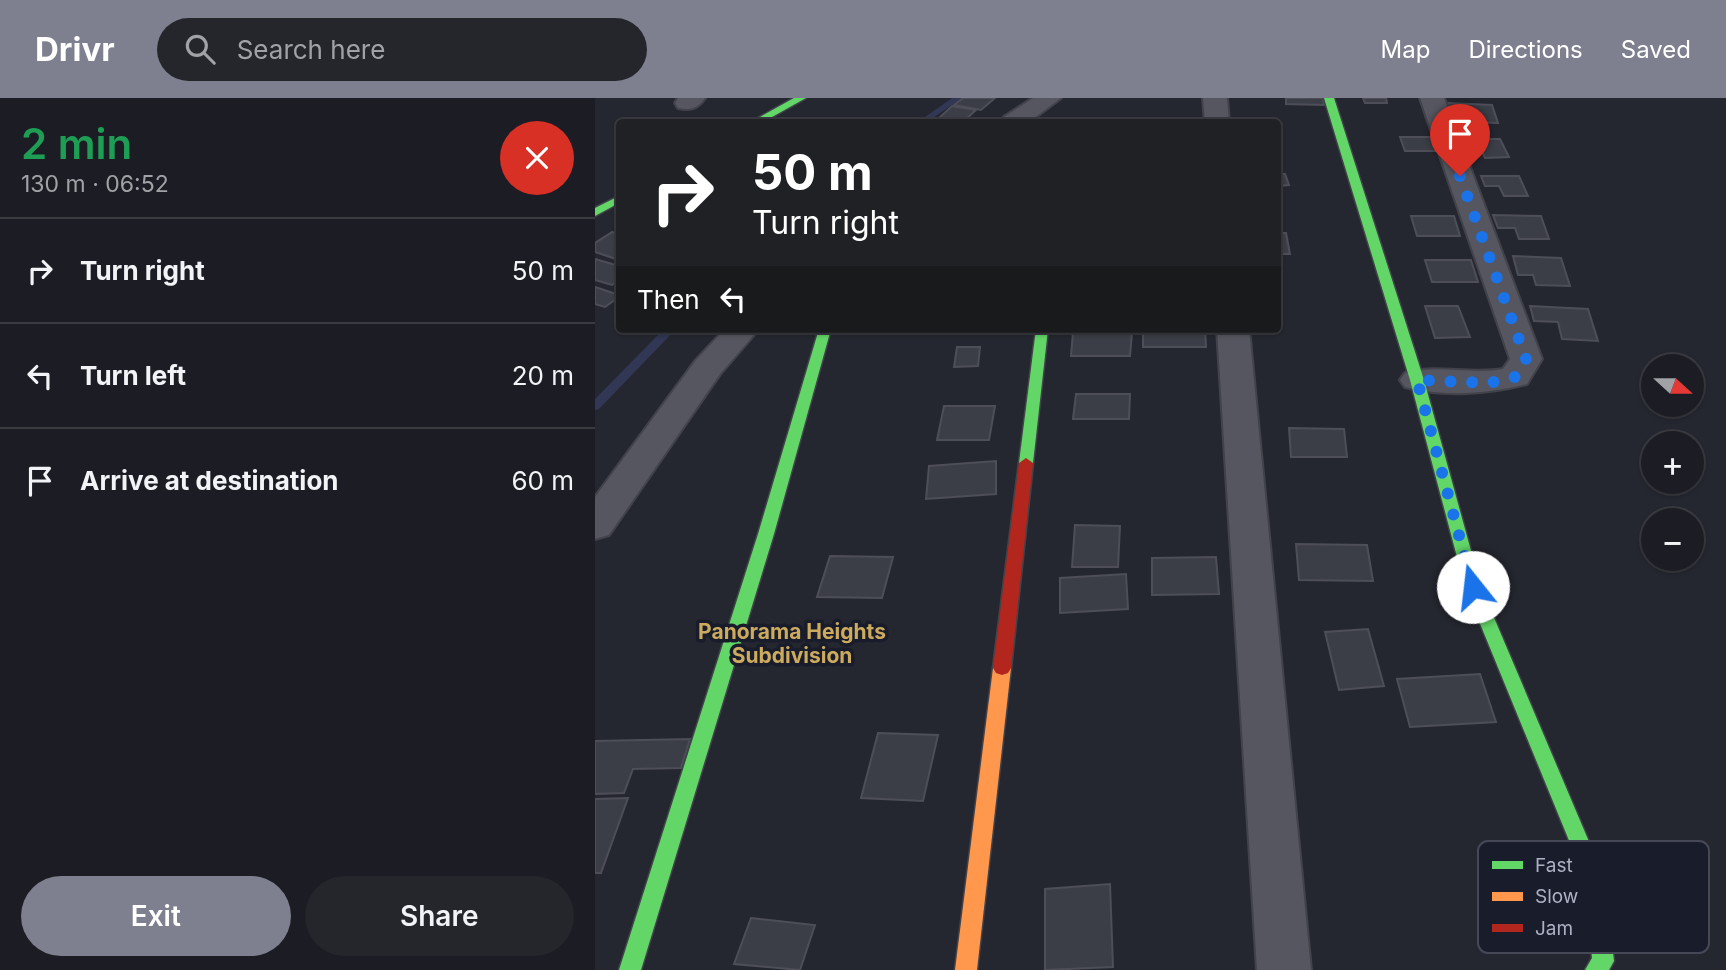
<!DOCTYPE html>
<meta charset="utf-8">
<style>
:root{--surface:#1c1d24;--page:#25262c;--text:#f1f3f6;--muted:#a0a2a6;--line:#3a3b41;--accent:#7e8090}
body{margin:0;font-family:Inter,sans-serif;background:var(--page);color:var(--text);height:100vh;display:flex;flex-direction:column;font-size:26px;white-space:nowrap}
*{box-sizing:border-box;margin:0}
p{font-size:23px;color:var(--muted)}
.icon{flex:none;width:38px;height:38px;fill:none;stroke:currentColor;stroke-width:2;stroke-linecap:round;stroke-linejoin:round}
.map{position:relative;flex:1;overflow:hidden}
.details{display:flex;flex-direction:column;background:var(--surface);width:595px}
.details>*{flex:none}
.guide{position:absolute;left:21px;top:21px;width:665px;height:214px;border-radius:7px;box-shadow:0 2px 5px #0004,0 0 0 2px var(--line);background:#202124;color:#fff;overflow:hidden}
.needle{width:46px;rotate:111deg}
.buttons{position:absolute;left:1046px;top:256px;display:grid;gap:14px}
.buttons a{display:grid;place-items:center;width:63px;height:63px;border-radius:50%;background:var(--surface);box-shadow:0 2px 5px #0004,0 0 0 2px var(--line);font-size:35px}
.pin{position:absolute;display:grid;place-items:center;width:60px;height:60px;color:#fff;margin:-72px -30px;border-radius:50% 50% 50% 0;rotate:-45deg;box-shadow:0 0 7px #0007}
.pin .icon{rotate:45deg}
.me{position:absolute;width:77px;margin:-38px;rotate:344deg;stroke-linejoin:round;filter:drop-shadow(0 0 5px #0008)}
.turn{display:flex;align-items:center;gap:24px;height:147px;padding:0 21px;font-size:32px}
.turn .icon{width:91px;height:91px;stroke-width:2.5}
.turn b{display:block;font-size:49px;line-height:60px}
.then{display:flex;align-items:center;height:66px;padding:0 21px;background:#0003;gap:14px;font-size:26px}
.round{display:grid;place-items:center;flex:none;width:74px;height:74px;border-radius:37px;background:var(--page)}
.summary{display:flex;align-items:center;justify-content:space-between;height:119px;padding:0 21px}
h1{font-size:42px;font-weight:600;line-height:52px;color:#1e9e55}
.primary-button{display:flex;gap:14px;margin-top:auto;padding:14px 21px}
.primary-button a{flex:1;height:80px;border-radius:42px;background:var(--accent);color:#fff;font-size:28px;font-weight:600;line-height:80px;text-align:center}
.primary-button a+a{background:var(--page);color:var(--text)}
ul{padding:0;list-style:none}
li{display:flex;align-items:center;gap:21px;height:105px;padding:0 21px;border-top:2px solid var(--line)}
li div{flex:1}
li b{display:block;font-size:26px}
li em{font-style:normal}
header{display:flex;align-items:center;gap:42px;box-sizing:border-box;height:98px;padding:0 35px;background:var(--accent);color:#fff}
header strong{font-size:33px}
nav{display:flex;gap:38px;margin-inline-start:auto;font-size:24px}
.search{width:490px;height:63px;background:var(--page);display:flex;align-items:center;gap:18px;box-sizing:border-box;padding:0 24px;border-radius:38px;color:var(--muted);font-size:26px}
main{display:flex;flex:1;min-height:0}
.map>svg:first-child{display:block}
</style>
<header>
<strong>Drivr</strong>
<div class="search"><svg class="icon" aria-label="search" viewBox="0 0 24 24"><circle cx="10" cy="10" r="6"/><path d="M15 15l6 6"/></svg>Search here</div>
<nav><a>Map</a><a>Directions</a><a>Saved</a></nav>
</header>
<main>
<section class="details">
<div class="summary"><div><h1>2 min</h1><p>130 m · 06:52</p></div><a class="round" style="background:#d93025;color:#fff"><svg class="icon" aria-label="close" viewBox="0 0 24 24"><path d="M6 6l12 12M18 6L6 18"/></svg></a></div>
<ul>
<li><svg class="icon" aria-label="right" viewBox="0 0 24 24"><path d="M7 20v-9h11M14 6l5 5-5 5"/></svg><div><b>Turn right</b></div><em>50 m</em></li>
<li><svg class="icon" aria-label="left" viewBox="0 0 24 24"><path d="M17 20v-9H6M10 6l-5 5 5 5"/></svg><div><b>Turn left</b></div><em>20 m</em></li>
<li><svg class="icon" aria-label="arrive" viewBox="0 0 24 24"><path d="M6 21V4h12l-3 4 3 4H6"/></svg><div><b>Arrive at destination</b></div><em>60 m</em></li>
</ul>
<div class="primary-button"><a>Exit</a><a>Share</a></div>
</section>
<div class="map">
<svg width="1131" height="872" viewBox="0 0 1131 872">
<rect width="100%" height="100%" fill="#252730"/>
<g fill="none" stroke-linecap="round" stroke-linejoin="round">
<g fill="#323756" fill-rule="evenodd">
<path d="M357 0H367L332 24H323Z"/>
<path d="M69 231H81L4 311 0 312V301Z"/>
</g>
</g>
<g fill="#3c3e47" stroke="#4d4e58" stroke-width="2">
<path d="M368 0H400L386 12 359 7Z"/>
<path d="M691 0H728L729 7 691 6Z"/>
<path d="M768 0H791L792 5H770Z"/>
<path d="M853 5 897 7 903 25 872 24 870 15H855Z"/>
<path d="M357 8 381 12 368 24 344 20Z"/>
<path d="M805 39H840L844 53H810Z"/>
<path d="M869 41H905L914 59 890 60 886 51H873Z"/>
<path d="M682 76H690L694 87 682 88Z"/>
<path d="M886 78H924L933 98H909L904 88H890Z"/>
<path d="M898 117 946 118 954 141H924L920 130H903Z"/>
<path d="M816 118H859L865 138H822Z"/>
<path d="M17 134 24 136V162L0 154V145Z"/>
<path d="M682 135H691L695 156H682Z"/>
<path d="M918 158 966 160 975 188 941 187 938 177H923Z"/>
<path d="M0 161 24 168V182L17 187 0 182Z"/>
<path d="M830 162H876L883 184H837Z"/>
<path d="M0 189 24 197V199L10 209 0 206Z"/>
<path d="M830 208H863L875 239 840 240Z"/>
<path d="M935 208 993 211 1003 243 967 241 963 224 939 223Z"/>
<path d="M548 231H610L611 249H548Z"/>
<path d="M478 234H537L535 258H476Z"/>
<path d="M362 249H385L383 268 359 269Z"/>
<path d="M481 296H535L534 321H478Z"/>
<path d="M349 308H400L394 342H342Z"/>
<path d="M694 330 749 331 752 359H696Z"/>
<path d="M401 363V396L331 401 334 368Z"/>
<path d="M480 427 525 428 523 469H477Z"/>
<path d="M701 446 772 447 778 483 704 482Z"/>
<path d="M235 458 298 459 287 500 222 499Z"/>
<path d="M621 459 624 496 557 497V460Z"/>
<path d="M531 476 533 511 465 515V480Z"/>
<path d="M773 531 789 588 744 592 730 534Z"/>
<path d="M885 576 901 624 815 629 802 581Z"/>
<path d="M283 635 343 637 328 703 266 700Z"/>
<path d="M95 641 86 670 38 671 29 695 0 696V643Z"/>
<path d="M33 700 6 775H0V701Z"/>
<path d="M515 786 518 869 450 872V791Z"/>
<path d="M156 820 220 827 205 872 139 866Z"/>
</g>
<g fill="none" stroke-linecap="round" stroke-linejoin="round">
<defs>
<g id="street">
<path d="M83 0H110C103 10 96 13 83 10L80 5Z"/>
<path d="M438 0H466L434 24H406L409 19Z"/>
<path d="M608 0H632L634 24H610Z"/>
<path d="M825 0H849L947 261 932 286C894 296 848 299 810 289L805 282 810 275C842 266 876 277 908 271L915 261Z"/>
<path d="M130 231H164L125 276 14 437 0 441V399L101 262Z"/>
<path d="M622 231H654L716 872H662Z"/>
</g>
<g id="fast">
<path d="M199 0H211L168 24H156Z"/>
<path d="M729 0H739L829 282 886 489 1009 779 1019 863 1014 872H990L997 860 989 779 870 489 815 282Z"/>
<path d="M24 98V105L0 118V110Z"/>
<path d="M224 231H236L179 436 46 872H24L163 436Z"/>
<path d="M441 231H453L438 365 431 370 424 365Z"/>
</g>
<path id="slow" d="M407 563 413 565 416 570 382 872H360L398 570 401 565Z"/>
<path id="jam" d="M431 360 438 365 416 570 413 575 407 577 401 575 398 570 424 365Z"/>
</defs>
<use href="#street" stroke="#41424a" stroke-width="4"/>
<use href="#fast" stroke="#41424a" stroke-width="3"/>
<use href="#slow" stroke="#41424a" stroke-width="3"/>
<use href="#jam" stroke="#41424a" stroke-width="3"/>
<use href="#street" fill="#55565f" fill-rule="evenodd"/>
<use href="#fast" fill="#63d668" fill-rule="evenodd"/>
<use href="#slow" fill="#ff974d" fill-rule="evenodd"/>
<use href="#jam" fill="#b3261e" fill-rule="evenodd"/>
</g>
<g fill="none" stroke-linecap="round" stroke-linejoin="round">
<path stroke="#1a73e8" stroke-width="12" stroke-dasharray="0 21.6" d="M865 78 931 261 920 279 894 285 822 282 878 489"/>
</g>
<g text-anchor="middle" dominant-baseline="central" stroke-width="7" stroke-linejoin="round" paint-order="stroke">
<g font-size="21" font-weight="bold" fill="#cdab5e" stroke="#191c2a">
<text x="197" y="533">Panorama Heights<tspan x="197" dy="24">Subdivision</tspan></text>
</g>
</g>
<rect x="883" y="743" width="231" height="112" rx="10" fill="#191c2a" stroke="#464858" stroke-width="2"/>
<rect x="897" y="763" width="31" height="8" fill="#63d668"/>
<rect x="897" y="794" width="31" height="9" fill="#ff974d"/>
<rect x="897" y="826" width="31" height="8" fill="#b3261e"/>
<g font-size="19" fill="#aeb0c3">
<text x="940" y="774">Fast</text>
<text x="940" y="805">Slow</text>
<text x="940" y="837">Jam</text>
</g>
</svg>
<div class="buttons">
<a><svg class="needle" viewBox="-14 -14 28 28"><path d="M0-13l5 13h-10z" fill="#e53935"/><path d="M0 13l5-13h-10z" fill="#a0a2a6"/></svg></a>
<a>+</a>
<a>−</a>
</div>
<div class="pin" style="left:865px;top:78px;background:#d93025"><svg class="icon" aria-label="arrive" viewBox="0 0 24 24"><path d="M6 21V4h12l-3 4 3 4H6"/></svg></div>
<svg class="me" style="left:878px;top:489px" viewBox="-20 -20 40 40"><circle r="19" fill="#fff"/><path d="M0-13L10 11 0 6-10 11z" fill="#1a73e8"/></svg>
<div class="guide">
<div class="turn"><svg class="icon" aria-label="right" viewBox="0 0 24 24"><path d="M7 20v-9h11M14 6l5 5-5 5"/></svg><div><b>50 m</b>Turn right</div></div>
<div class="then">Then<svg class="icon" aria-label="left" viewBox="0 0 24 24"><path d="M17 20v-9H6M10 6l-5 5 5 5"/></svg></div>
</div>
</div>
</main>
